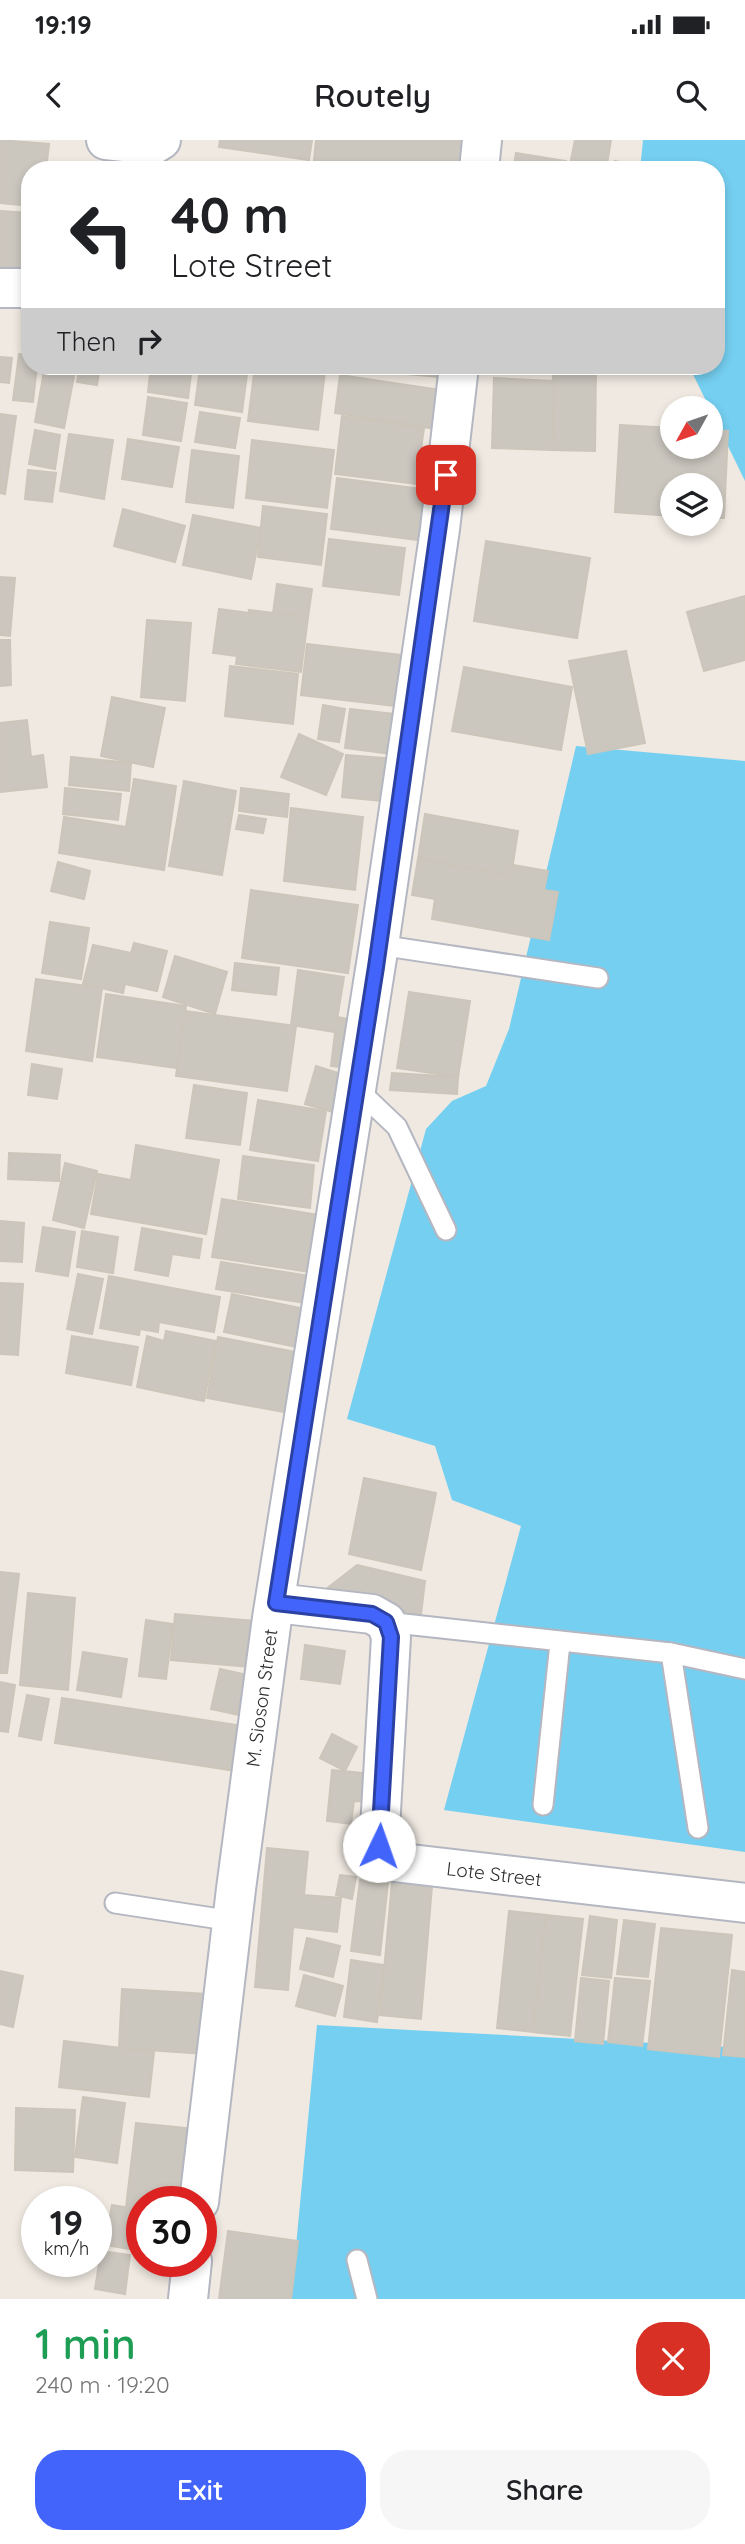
<!DOCTYPE html>
<meta charset="utf-8">
<style>
:root{--surface:#fff;--page:#f6f6f6;--text:#202124;--muted:#757577;--accent:#4264fb}
body{margin:0;font-family:Quicksand,sans-serif;background:var(--page);color:var(--text);height:100vh;display:flex;flex-direction:column;font-size:26px;white-space:nowrap}
*{box-sizing:border-box;margin:0}
p{font-size:23px;color:var(--muted)}
.icon{flex:none;width:38px;height:38px;fill:none;stroke:currentColor;stroke-width:2;stroke-linecap:round;stroke-linejoin:round}
.map{position:relative;height:2159px;overflow:hidden}
.panel{display:flex;flex-direction:column;background:var(--surface);flex:1}
.panel>*{flex:none}
.hud{position:absolute;left:21px;top:21px;width:704px;height:214px;border-radius:28px;box-shadow:0 4px 10px #0003;background:#fff;color:var(--text);overflow:hidden}
.needle{width:46px;rotate:230deg}
.tools{position:absolute;left:660px;top:256px;display:grid;gap:14px}
.tools a{display:grid;place-items:center;width:63px;height:63px;border-radius:50%;background:var(--surface);box-shadow:0 4px 10px #0003;font-size:35px}
.speed{position:absolute;left:21px;top:2046px;display:flex;gap:14px;font-size:35px;font-weight:700;text-align:center}
.speed>*{display:grid;place-content:center;width:91px;height:91px;border-radius:50%;background:var(--surface);box-shadow:0 4px 10px #0003;line-height:1}
.speed small{font-size:18px;font-weight:400}
.speed .limit{border:10px solid #d22;background:#fff;color:#111}
.pin{position:absolute;display:grid;place-items:center;width:60px;height:60px;color:#fff;margin:-30px;border-radius:14px;box-shadow:0 4px 10px #0006}
.me{position:absolute;width:77px;margin:-38px;rotate:3deg;stroke-linejoin:round;filter:drop-shadow(0 0 5px #0008)}
.turn{display:flex;align-items:center;gap:24px;height:147px;padding:0 35px;font-size:32px}
.turn .icon{width:91px;height:91px;stroke-width:2.5}
.turn b{display:block;font-size:49px;line-height:60px}
.then{display:flex;align-items:center;height:66px;padding:0 35px;background:#0003;gap:14px;font-size:26px}
.round{display:grid;place-items:center;flex:none;width:74px;height:74px;border-radius:28px;background:var(--page)}
.summary{display:flex;align-items:center;justify-content:space-between;height:119px;padding:0 35px}
h1{font-size:42px;font-weight:600;line-height:52px;color:#1e9e55}
.cta{display:flex;gap:14px;margin-top:auto;padding:14px 35px}
.cta a{flex:1;height:80px;border-radius:28px;background:var(--accent);color:#fff;font-size:28px;font-weight:600;line-height:80px;text-align:center}
.cta a+a{background:var(--page);color:var(--text)}
.status{display:flex;justify-content:space-between;align-items:center;height:49px;padding:0 35px;background:var(--surface);direction:ltr}
.status svg{height:19px;fill:currentColor}
header{display:flex;justify-content:space-between;align-items:center;height:91px;padding:0 35px;background:var(--surface);font-size:32px;font-weight:600}
.map>svg:first-child{display:block}
</style>
<div class="status"><b>19:19</b><svg viewBox="0 0 49 12"><path d="M0 12V9h3v3zM5 12V6h3v6zM10 12V3h3v9zM15 12V0h3v12zM26 1h20v11H26zM47 4h2v5h-2z"/></svg></div>
<header><svg class="icon" aria-label="back" viewBox="0 0 24 24"><path d="M15 5l-7 7 7 7"/></svg>Routely<svg class="icon" aria-label="search" viewBox="0 0 24 24"><circle cx="10" cy="10" r="6"/><path d="M15 15l6 6"/></svg></header>
<div class="map">
<svg width="745" height="2159" viewBox="0 0 745 2159">
<rect width="100%" height="100%" fill="#efe9e1"/>
<g fill="#75cff0">
<path d="M643 0H745V341L689 226H716V30H640Z"/>
<path d="M576 606 745 621V1712L444 1670 521 1386 452 1360 435 1306 347 1279 426 989 452 961 486 946 509 889Z"/>
<path d="M317 1885 745 1908V2159H291Z"/>
</g>
<g fill="#cbc7bf" stroke="#cbc5ba" stroke-width="2">
<path d="M0 0 49 4 46 30H30V66L0 63Z"/>
<path d="M220 0H312L309 20 219 7Z"/>
<path d="M316 0H475L472 30H313Z"/>
<path d="M575 0H611L606 30H569Z"/>
<path d="M516 13 566 21 565 30H513Z"/>
<path d="M615 21 651 28 650 30H613Z"/>
<path d="M0 71 30 73V132L0 129Z"/>
<path d="M19 214 30 215V226H37L33 262 13 260Z"/>
<path d="M0 217 12 218 9 243 0 242Z"/>
<path d="M45 226H76L64 288 35 282Z"/>
<path d="M80 226H100L97 245 77 242Z"/>
<path d="M151 226H192L188 258 148 252Z"/>
<path d="M255 226H287L325 231 318 290 248 281Z"/>
<path d="M340 226H439V237L340 228Z"/>
<path d="M553 226H596L595 311 552 310Z"/>
<path d="M200 228 247 234 242 272 195 265Z"/>
<path d="M340 235 441 250 436 289 335 273Z"/>
<path d="M494 238 554 241 552 310 492 308Z"/>
<path d="M148 257 187 263 181 301 143 295Z"/>
<path d="M200 272 240 278 235 308 195 302Z"/>
<path d="M0 274 16 276 5 354 0 353Z"/>
<path d="M342 276 424 288 416 344 335 334Z"/>
<path d="M620 285 672 288V306H710V290L728 291 724 378H710V345H672V376L615 372Z"/>
<path d="M35 290 60 295 55 329 29 324Z"/>
<path d="M69 294 113 300 104 359 60 351Z"/>
<path d="M128 299 179 307 172 347 122 339Z"/>
<path d="M252 300 334 310 327 368 246 358Z"/>
<path d="M192 310 239 316 233 368 186 362Z"/>
<path d="M28 330 56 333 52 362 25 359Z"/>
<path d="M337 338 438 351 432 402 331 389Z"/>
<path d="M263 366 327 374 321 425 258 417Z"/>
<path d="M123 369 185 386 175 422 114 406Z"/>
<path d="M193 375 261 388 251 439 183 425Z"/>
<path d="M329 399 405 408 399 455 323 446Z"/>
<path d="M486 401 590 418 577 498 474 481Z"/>
<path d="M0 437 15 438 10 496 0 495Z"/>
<path d="M277 444 312 449 308 477 273 473Z"/>
<path d="M745 456V520L704 531 687 472Z"/>
<path d="M219 469 250 473 249 470 308 477 301 532 236 524 237 516 213 513Z"/>
<path d="M147 480 191 483 185 561 141 557Z"/>
<path d="M0 500H10L11 545 0 546Z"/>
<path d="M307 504 409 516 403 567 301 555Z"/>
<path d="M626 511 645 603 588 614 569 521Z"/>
<path d="M230 526 298 534 293 584 225 576Z"/>
<path d="M464 527 572 547 561 610 452 591Z"/>
<path d="M112 557 165 568 153 627 101 616Z"/>
<path d="M323 565 345 569 339 602 318 599Z"/>
<path d="M350 569 403 575 398 615 345 608Z"/>
<path d="M27 580 31 617 43 615 47 647 0 652V583Z"/>
<path d="M299 594 343 614 326 655 281 637Z"/>
<path d="M346 615 395 619 392 662 342 657Z"/>
<path d="M71 617 131 623 129 651 69 645Z"/>
<path d="M134 639 176 646 164 730 59 713 64 677 126 687Z"/>
<path d="M184 641 236 651 222 735 169 726Z"/>
<path d="M65 648 121 654 118 680 63 674Z"/>
<path d="M241 648 289 654 287 677 239 671Z"/>
<path d="M291 668 363 677 355 750 284 741Z"/>
<path d="M425 674 518 691 511 736 418 719Z"/>
<path d="M239 675 266 679 263 693 236 689Z"/>
<path d="M418 719 511 736 513 725 548 731 544 750 558 752 549 800 432 779 435 759 412 755Z"/>
<path d="M58 722 90 731 84 759 51 751Z"/>
<path d="M251 750 358 765 348 833 242 818Z"/>
<path d="M50 782 89 788 81 839 42 833Z"/>
<path d="M134 803 167 811 157 851 125 844 123 853 83 844 93 805 131 813Z"/>
<path d="M175 816 227 832 215 874 163 857Z"/>
<path d="M235 823 279 828 276 855 232 850Z"/>
<path d="M298 830 344 837 335 892 291 885Z"/>
<path d="M36 839 102 848 92 921 26 911Z"/>
<path d="M409 852 470 861 458 937 397 928Z"/>
<path d="M106 854 186 866 177 928 97 917Z"/>
<path d="M185 871 296 886 287 951 176 936Z"/>
<path d="M337 877 360 881 353 929 331 926Z"/>
<path d="M32 924 62 929 57 959 28 955Z"/>
<path d="M316 926 350 937 340 974 305 964Z"/>
<path d="M392 933 458 937 457 954 390 950Z"/>
<path d="M194 945 247 953 240 1005 186 998Z"/>
<path d="M258 960 326 971 318 1021 250 1010Z"/>
<path d="M136 1005 219 1020 206 1094 91 1074 98 1034 131 1040Z"/>
<path d="M9 1013 60 1015 59 1041 8 1039Z"/>
<path d="M243 1016 314 1025 310 1068 238 1059Z"/>
<path d="M65 1023 97 1031 84 1088 53 1080Z"/>
<path d="M222 1059 319 1075 310 1132 212 1117Z"/>
<path d="M0 1081 24 1083 22 1122 0 1121Z"/>
<path d="M43 1087 75 1092 68 1136 36 1131Z"/>
<path d="M142 1088 202 1099 199 1118 172 1114 168 1136 135 1130Z"/>
<path d="M82 1091 118 1097 113 1133 77 1127Z"/>
<path d="M221 1122 310 1136 306 1163 216 1149Z"/>
<path d="M78 1134 103 1139 92 1194 67 1189Z"/>
<path d="M109 1136 220 1157 214 1192 159 1182 158 1192 140 1189 139 1195 100 1188Z"/>
<path d="M0 1143 23 1144 18 1215 0 1214Z"/>
<path d="M232 1154 310 1170 302 1208 224 1192Z"/>
<path d="M166 1191 216 1201 204 1261 137 1247 147 1196 164 1201Z"/>
<path d="M72 1196 138 1207 131 1245 66 1233Z"/>
<path d="M218 1197 306 1214 295 1274 207 1258Z"/>
<path d="M364 1338 436 1353 421 1430 349 1414Z"/>
<path d="M357 1425 425 1441 421 1474 316 1457Z"/>
<path d="M0 1432 19 1434 7 1533H0Z"/>
<path d="M28 1453 75 1458 68 1550 20 1545Z"/>
<path d="M175 1474 254 1481 250 1527 171 1520Z"/>
<path d="M146 1480 173 1484 166 1539 139 1536Z"/>
<path d="M305 1505 345 1511 340 1544 301 1539Z"/>
<path d="M83 1512 127 1519 121 1557 77 1550Z"/>
<path d="M220 1529 252 1536 244 1576 211 1569Z"/>
<path d="M0 1542 15 1545 8 1592 0 1591Z"/>
<path d="M27 1555 49 1559 41 1600 19 1596Z"/>
<path d="M62 1558 243 1586 236 1631 55 1603Z"/>
<path d="M332 1594 357 1607 345 1631 320 1618Z"/>
<path d="M332 1630 372 1634 370 1662 354 1661 351 1684 327 1681Z"/>
<path d="M267 1708 308 1712 304 1755 341 1758 337 1792 293 1787 288 1850 255 1847Z"/>
<path d="M340 1735 356 1737 352 1759 336 1755Z"/>
<path d="M360 1740 388 1743 380 1815 351 1811Z"/>
<path d="M392 1742 432 1746 421 1879 380 1875Z"/>
<path d="M509 1771 546 1775 533 1892 497 1888Z"/>
<path d="M546 1775 583 1779 570 1896 533 1892Z"/>
<path d="M590 1776 617 1780 611 1838 582 1835Z"/>
<path d="M624 1780 655 1784 648 1837 617 1834Z"/>
<path d="M661 1788 732 1795 719 1917 648 1909Z"/>
<path d="M307 1798 340 1806 333 1837 300 1829Z"/>
<path d="M351 1820 384 1825 377 1882 344 1877Z"/>
<path d="M732 1830 745 1832V1917L723 1915Z"/>
<path d="M0 1831 23 1836 13 1887 0 1884Z"/>
<path d="M304 1835 343 1846 335 1876 296 1866Z"/>
<path d="M581 1838 609 1841 603 1904 575 1901Z"/>
<path d="M615 1838 650 1841 642 1906 608 1902Z"/>
<path d="M122 1849 208 1854 205 1914 119 1908Z"/>
<path d="M64 1901 154 1912 149 1957 59 1947Z"/>
<path d="M83 1957 125 1963 117 2023 75 2017Z"/>
<path d="M16 1968 75 1970 73 2032 15 2030Z"/>
<path d="M136 1983 194 1989 186 2062H142V2069L126 2067Z"/>
<path d="M112 2065 142 2070V2111L105 2105Z"/>
<path d="M228 2091 298 2101 291 2159H219Z"/>
<path d="M101 2111 130 2115 125 2154 95 2149Z"/>
</g>
<g fill="none" stroke-linecap="round" stroke-linejoin="round">
<defs>
<g id="service">
<path d="M379 805 598 838"/>
<path d="M357 949 397 987 446 1090"/>
<path d="M386 1482 671 1513 745 1529"/>
<path d="M671 1513 698 1688"/>
<path d="M543 1665 560 1503"/>
<path d="M115 1763 233 1781"/>
<path d="M357 2120 367 2159"/>
</g>
<g id="minor">
<path d="M106 0 153 5 161 0"/>
<path d="M479 30 482 0"/>
<path d="M0 148H30"/>
<path id="s1" d="M276 1463 372 1474 386 1482 391 1497 379 1706 384 1717 394 1722 745 1763"/>
<path id="s2" d="M199 2062 236 1749 272 1478 379 805 440 389 459 226"/>
<path d="M188 2159 192 2121"/>
</g>
</defs>
<use href="#service" stroke="#b4b7c1" stroke-width="23"/>
<use href="#minor" stroke="#b4b7c1" stroke-width="42"/>
<use href="#service" stroke="#fff" stroke-width="19"/>
<use href="#minor" stroke="#fff" stroke-width="38"/>
</g>
<g fill="none" stroke-linecap="round" stroke-linejoin="round">
<defs>
<path id="route" d="M379 1706 391 1497 386 1482 372 1474 276 1463 376 827 446 335"/>
</defs>
<use href="#route" stroke="#2b41a3" stroke-width="18"/>
<use href="#route" stroke="#4264fb" stroke-width="12"/>
</g>
<g text-anchor="middle" dominant-baseline="central" stroke-width="6" stroke-linejoin="round" paint-order="stroke">
<g font-size="19" fill="#2e2e2e" stroke="#fff">
<text stroke="none"><textPath href="#s2" startOffset="508">M. Sioson Street</textPath></text>
<text stroke="none"><textPath href="#s1" startOffset="462">Lote Street</textPath></text>
</g>
</g>
</svg>
<div class="tools">
<a><svg class="needle" viewBox="-14 -14 28 28"><path d="M0-13l5 13h-10z" fill="#e53935"/><path d="M0 13l5-13h-10z" fill="#757577"/></svg></a>
<a><svg class="icon" aria-label="layers" viewBox="0 0 24 24"><path d="M12 4l9 5-9 5-9-5zM3 14l9 5 9-5"/></svg></a>
</div>
<div class="speed"><div>19<small>km/h</small></div><div class="limit">30</div></div>
<div class="pin" style="left:446px;top:335px;background:#d93025"><svg class="icon" aria-label="arrive" viewBox="0 0 24 24"><path d="M6 21V4h12l-3 4 3 4H6"/></svg></div>
<svg class="me" style="left:379px;top:1706px" viewBox="-20 -20 40 40"><circle r="19" fill="#fff"/><path d="M0-13L10 11 0 6-10 11z" fill="#4264fb"/></svg>
<div class="hud">
<div class="turn"><svg class="icon" aria-label="left" viewBox="0 0 24 24"><path d="M17 20v-9H6M10 6l-5 5 5 5"/></svg><div><b>40 m</b>Lote Street</div></div>
<div class="then">Then<svg class="icon" aria-label="right" viewBox="0 0 24 24"><path d="M7 20v-9h11M14 6l5 5-5 5"/></svg></div>
</div>
</div>
<section class="panel">
<div class="summary"><div><h1>1 min</h1><p>240 m · 19:20</p></div><a class="round" style="background:#d93025;color:#fff"><svg class="icon" aria-label="close" viewBox="0 0 24 24"><path d="M6 6l12 12M18 6L6 18"/></svg></a></div>
<div class="cta"><a>Exit</a><a>Share</a></div>
</section>
